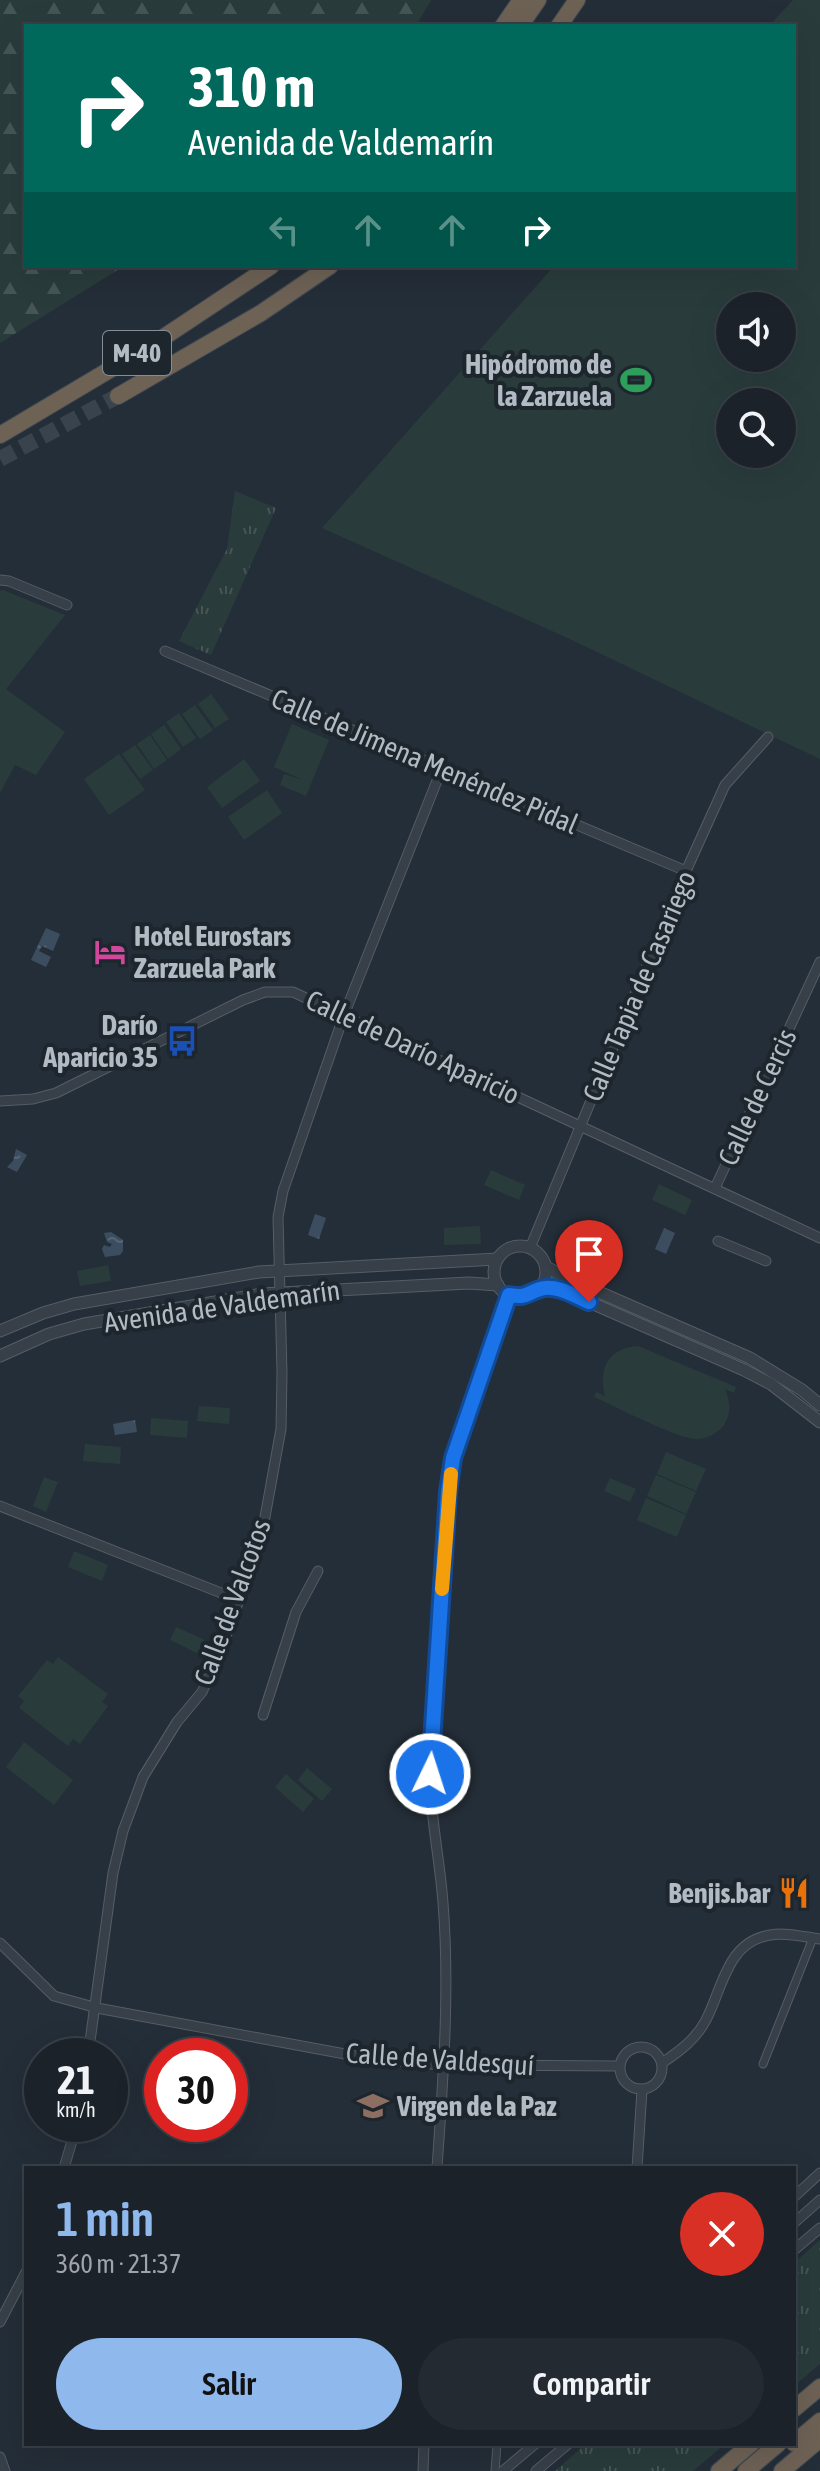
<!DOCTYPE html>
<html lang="es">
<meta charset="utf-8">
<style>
:root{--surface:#1b222a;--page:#242a32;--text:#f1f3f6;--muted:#a0a4a8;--line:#393f47;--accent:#8fb9ed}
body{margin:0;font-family:"Asap Condensed",sans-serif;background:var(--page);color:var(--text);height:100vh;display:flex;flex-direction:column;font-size:30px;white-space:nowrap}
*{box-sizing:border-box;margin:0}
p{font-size:26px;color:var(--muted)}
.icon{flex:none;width:44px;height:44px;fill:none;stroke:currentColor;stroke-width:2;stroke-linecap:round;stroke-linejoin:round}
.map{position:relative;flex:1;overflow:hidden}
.side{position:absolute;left:24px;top:2166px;width:772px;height:280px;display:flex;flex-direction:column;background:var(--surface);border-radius:0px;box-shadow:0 8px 32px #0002,0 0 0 2px var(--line)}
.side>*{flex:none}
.guide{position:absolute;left:24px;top:24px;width:772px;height:244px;border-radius:0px;box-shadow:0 8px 32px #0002,0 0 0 2px var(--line);background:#00695c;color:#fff;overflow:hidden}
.buttons{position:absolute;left:716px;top:292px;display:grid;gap:16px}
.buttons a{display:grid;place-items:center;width:80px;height:80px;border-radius:50%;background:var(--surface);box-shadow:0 8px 32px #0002,0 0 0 2px var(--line);font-size:40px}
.speed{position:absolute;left:24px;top:2038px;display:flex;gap:16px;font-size:40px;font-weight:700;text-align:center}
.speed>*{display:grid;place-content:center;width:104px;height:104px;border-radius:50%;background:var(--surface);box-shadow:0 8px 32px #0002,0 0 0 2px var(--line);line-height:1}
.speed small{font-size:20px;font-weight:400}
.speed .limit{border:12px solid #d22;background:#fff;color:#111}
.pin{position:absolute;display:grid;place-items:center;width:68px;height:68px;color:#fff;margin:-82px -34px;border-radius:50% 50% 50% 0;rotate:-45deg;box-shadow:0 0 8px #0007}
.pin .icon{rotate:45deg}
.me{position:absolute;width:88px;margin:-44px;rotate:4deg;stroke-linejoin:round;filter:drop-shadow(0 0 6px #0008)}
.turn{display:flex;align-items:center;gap:28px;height:168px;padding:0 32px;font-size:36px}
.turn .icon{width:104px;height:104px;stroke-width:2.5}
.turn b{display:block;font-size:56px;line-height:68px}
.lanes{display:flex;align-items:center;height:76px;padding:0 32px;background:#0003;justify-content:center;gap:40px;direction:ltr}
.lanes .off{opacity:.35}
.round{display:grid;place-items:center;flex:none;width:84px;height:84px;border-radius:42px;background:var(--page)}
.summary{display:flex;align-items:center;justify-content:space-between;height:136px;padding:0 32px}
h1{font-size:48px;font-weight:600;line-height:60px;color:var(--accent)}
.action{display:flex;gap:16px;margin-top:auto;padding:16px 32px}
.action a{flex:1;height:92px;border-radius:48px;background:var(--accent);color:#111;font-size:32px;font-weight:600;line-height:92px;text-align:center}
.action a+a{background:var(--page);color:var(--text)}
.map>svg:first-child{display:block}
</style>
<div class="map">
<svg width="820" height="2471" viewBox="0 0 820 2471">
<defs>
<pattern id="grass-tufts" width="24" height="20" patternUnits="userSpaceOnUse" patternTransform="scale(2)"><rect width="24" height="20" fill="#293c3b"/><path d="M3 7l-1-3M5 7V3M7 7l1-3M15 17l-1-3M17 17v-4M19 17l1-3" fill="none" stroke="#465656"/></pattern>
<pattern id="forest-firs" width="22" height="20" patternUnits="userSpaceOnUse" patternTransform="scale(2)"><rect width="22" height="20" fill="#293c3b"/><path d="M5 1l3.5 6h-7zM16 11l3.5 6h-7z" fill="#465656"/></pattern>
<pattern id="water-ripples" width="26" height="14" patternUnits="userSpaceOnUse" patternTransform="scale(2)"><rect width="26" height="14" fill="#3b4d5f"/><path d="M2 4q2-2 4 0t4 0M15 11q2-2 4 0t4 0" fill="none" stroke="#556574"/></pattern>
</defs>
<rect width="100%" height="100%" fill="#242e38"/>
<g fill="url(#grass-tufts)">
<path d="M235 491 276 508 211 655 179 641 227 549Z"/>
<path d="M820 2240V2364L794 2386V2263Z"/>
<path d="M586 2444H725L693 2471H555Z"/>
</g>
<path fill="url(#forest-firs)" d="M0 0H431L416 26H26V266H124L0 343Z"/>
<g fill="#293c3b" fill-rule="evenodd">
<path d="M793 0H820V759L572 640 322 528 554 266H794V26H769ZM730 306H782V358H730ZM730 402H782V454H730Z"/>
<path d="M3 590 65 615 6 689 65 732 36 775 15 765 0 793V591Z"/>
<path d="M211 694 229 719 215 728 198 704Z"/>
<path d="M195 705 213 730 200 739 182 714Z"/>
<path d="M179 713 196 738 183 747 166 722Z"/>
<path d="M292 724 329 740 306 796 280 785 284 774 303 780 274 767Z"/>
<path d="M164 725 181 749 168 759 151 734Z"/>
<path d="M150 735 167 760 154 769 137 744Z"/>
<path d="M135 745 153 770 140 779 122 754Z"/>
<path d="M119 754 145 790 109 815 84 779Z"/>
<path d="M244 759 260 781 222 808 207 787Z"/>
<path d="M267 790 282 813 244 840 228 817Z"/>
<path d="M491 1170 525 1185 519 1200 484 1185Z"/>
<path d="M659 1184 692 1200 685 1215 652 1200Z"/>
<path d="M480 1226 481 1244 444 1245V1228Z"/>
<path d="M108 1265 111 1281 80 1286 77 1271Z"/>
<path d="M638 1346 736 1387 734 1393 725 1389C730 1402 732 1412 724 1425 719 1432 707 1439 698 1439 679 1440 615 1406 594 1397L596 1392 605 1396C598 1369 608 1348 638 1346Z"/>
<path d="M199 1406 230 1408 229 1424 197 1421Z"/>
<path d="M151 1418 188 1421 187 1438 150 1435Z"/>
<path d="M85 1444 121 1447 120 1464 83 1461Z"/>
<path d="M666 1452 706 1469 696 1491 657 1474Z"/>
<path d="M656 1475 696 1492 686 1514 647 1496Z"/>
<path d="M44 1477 58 1482 46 1512 33 1506Z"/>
<path d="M610 1478 636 1489 630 1502 604 1491Z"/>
<path d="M646 1498 686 1515 677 1537 637 1520Z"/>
<path d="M74 1551 108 1565 102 1581 68 1567Z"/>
<path d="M176 1627 205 1640 199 1654 170 1640Z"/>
<path d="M58 1657 108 1694 102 1702 108 1706 80 1744 73 1739 68 1746 19 1708 24 1701 18 1696 47 1660 53 1664Z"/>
<path d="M24 1742 73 1780 54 1805 6 1767Z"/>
<path d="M307 1768 332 1789 322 1801 298 1780Z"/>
<path d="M286 1774 314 1799 303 1812 275 1787Z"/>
</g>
<g fill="url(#water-ripples)">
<path d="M46 928 60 934 53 951 42 946 39 951 51 957 46 967 31 960Z"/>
<path d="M16 1149 27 1155 17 1172 7 1167 13 1161Z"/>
<path d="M315 1214 326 1218 319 1239 308 1235Z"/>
<path d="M664 1228 675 1233 666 1254 655 1249Z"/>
<path d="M111 1232 123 1240V1251L120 1255 105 1257 102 1249 104 1245 110 1247 112 1244 107 1242 104 1233Z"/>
<path d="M135 1420 137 1432 115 1435 113 1424Z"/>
</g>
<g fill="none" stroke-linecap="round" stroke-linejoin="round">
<path stroke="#39434d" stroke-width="16" stroke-dasharray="16 8" stroke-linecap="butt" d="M0 459 118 396"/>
<defs>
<g id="pedestrian">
<path d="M763 2064 813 1938"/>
<path d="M495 2471 497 2444"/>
</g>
<g id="minor">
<path d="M0 580 9 581 67 605"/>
<path d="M165 651 686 871"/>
<path d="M0 1101 33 1099 56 1093 243 1000 265 992H293L820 1238"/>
<path d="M715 1188 820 962"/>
<path d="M718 1241 766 1261"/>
<path d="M530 1248 686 871 725 785 768 737"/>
<path d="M0 1506 239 1600"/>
<path d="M263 1715 296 1612 318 1571"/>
<path d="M0 1943 54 1996 97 2008 372 2059 444 2065 619 2066"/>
<circle cx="641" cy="2068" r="21"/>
<path d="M88 2056 113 1873 123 1831 143 1777 177 1722 202 1692 220 1653 261 1539 281 1429 282 1373 278 1217 283 1191 344 1015 442 768"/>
<path d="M662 2063C680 2051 696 2039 706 2020 723 1987 727 1942 770 1935 787 1932 804 1937 820 1939"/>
<path d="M64 2168 77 2124"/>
<path d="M437 2168C443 2080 450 1991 443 1903 440 1859 430 1817 430 1774L448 1492 453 1458 509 1295"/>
<path d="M637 2168 642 2090"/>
<path d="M794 2197 820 2173"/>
<path d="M794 2223 820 2200"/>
<path d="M794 2250 820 2228"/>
<path d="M0 2322 26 2272"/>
<path d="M0 2457 5 2471"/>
<path d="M423 2471 424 2444"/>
<path d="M503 2471 535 2444"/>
<path d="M536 2471 568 2444"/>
</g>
<g id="tertiary">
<circle cx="520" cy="1272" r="26"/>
<path d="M546 1267 569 1279 750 1358 802 1390 820 1405"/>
<path d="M539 1289 564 1291 744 1370 771 1384 820 1422"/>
<path d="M0 1331 43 1313 74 1304 259 1272 497 1259"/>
<path d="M0 1356 49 1334 84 1324 262 1294 469 1283 498 1285"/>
</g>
<g id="motorway">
<path d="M503 26 521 0"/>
<path d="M520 26 538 0"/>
<path d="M559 26 577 0"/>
<path d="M118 396 261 313 330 266"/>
<path d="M0 435 158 341 271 266"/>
<path d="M794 2409 820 2387"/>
<path d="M794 2443 820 2421"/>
<path d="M719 2471 751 2444"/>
<path d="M746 2471 778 2444"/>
<path d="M782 2471 820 2439"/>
</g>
</defs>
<use href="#pedestrian" stroke="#555d66" stroke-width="9"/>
<use href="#minor" stroke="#555d66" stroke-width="11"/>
<use href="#tertiary" stroke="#555d66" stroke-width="13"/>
<use href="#motorway" stroke="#424a53" stroke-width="18"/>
<use href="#pedestrian" stroke="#373f48" stroke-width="7"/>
<use href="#minor" stroke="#373f48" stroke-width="9"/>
<use href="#tertiary" stroke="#373f48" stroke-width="11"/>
<use href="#motorway" stroke="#6e6255" stroke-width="16"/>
</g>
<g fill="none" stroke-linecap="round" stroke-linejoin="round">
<defs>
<path id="route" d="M430 1774 448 1492 453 1458 509 1295C527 1298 525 1294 540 1289 556 1284 575 1296 589 1302"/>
</defs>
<use href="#route" stroke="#114b97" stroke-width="20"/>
<use href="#route" stroke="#1a73e8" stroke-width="14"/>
<path stroke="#f59e0b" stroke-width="14" d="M442 1589 451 1474"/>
</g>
<defs>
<symbol id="stadium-bare" viewBox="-9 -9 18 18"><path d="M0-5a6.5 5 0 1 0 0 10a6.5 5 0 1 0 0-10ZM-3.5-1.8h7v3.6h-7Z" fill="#2e9e5b" stroke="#1d252d" stroke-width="2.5" paint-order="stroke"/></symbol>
<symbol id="hotel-bare" viewBox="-9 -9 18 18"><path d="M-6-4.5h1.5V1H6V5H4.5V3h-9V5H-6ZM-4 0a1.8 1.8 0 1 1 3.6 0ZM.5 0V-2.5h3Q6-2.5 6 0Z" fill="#d1479c" stroke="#1d252d" stroke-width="2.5" paint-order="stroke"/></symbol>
<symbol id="bus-bare" viewBox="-9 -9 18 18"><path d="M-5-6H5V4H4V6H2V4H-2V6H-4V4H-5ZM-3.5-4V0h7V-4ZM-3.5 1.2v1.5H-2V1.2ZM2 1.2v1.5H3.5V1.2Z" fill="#1a4fb4" stroke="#1d252d" stroke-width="2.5" paint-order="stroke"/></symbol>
<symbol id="restaurant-bare" viewBox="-9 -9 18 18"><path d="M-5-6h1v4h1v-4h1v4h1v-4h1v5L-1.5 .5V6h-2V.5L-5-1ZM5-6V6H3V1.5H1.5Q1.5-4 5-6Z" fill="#e8710a" stroke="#1d252d" stroke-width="2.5" paint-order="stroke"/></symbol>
<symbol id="school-bare" viewBox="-9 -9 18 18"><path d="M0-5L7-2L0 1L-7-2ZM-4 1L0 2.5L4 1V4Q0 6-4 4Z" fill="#8d6e63" stroke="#1d252d" stroke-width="2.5" paint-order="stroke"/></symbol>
</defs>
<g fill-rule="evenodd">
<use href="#stadium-bare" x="614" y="358" width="44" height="44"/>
<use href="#hotel-bare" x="88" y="930" width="44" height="44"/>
<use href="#bus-bare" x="160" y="1019" width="44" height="44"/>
<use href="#restaurant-bare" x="772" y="1871" width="44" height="44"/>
<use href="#school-bare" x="351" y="2084" width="44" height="44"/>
</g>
<g text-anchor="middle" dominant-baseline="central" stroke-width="8" stroke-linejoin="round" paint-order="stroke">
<rect fill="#1d252d" stroke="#858d97" stroke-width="2" x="103" y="331" width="68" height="44" rx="6"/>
<g font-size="26" font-weight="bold" fill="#b2bac4">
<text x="137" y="353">M-40</text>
</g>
<g font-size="28" font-weight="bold" fill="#b2bac4" stroke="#1d252d" text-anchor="end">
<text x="612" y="364">Hipódromo de<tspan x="612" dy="32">la Zarzuela</tspan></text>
<text x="134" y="936" text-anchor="start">Hotel Eurostars<tspan x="134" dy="32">Zarzuela Park</tspan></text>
<text x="158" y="1025">Darío<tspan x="158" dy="32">Aparicio 35</tspan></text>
<text x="770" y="1893">Benjis.bar</text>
<text x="397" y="2106" text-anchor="start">Virgen de la Paz</text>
</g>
<g font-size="28" fill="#b2bac4" stroke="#1d252d">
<text transform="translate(425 761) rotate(23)">Calle de Jimena Menéndez Pidal</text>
<text transform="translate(639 986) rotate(-67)">Calle Tapia de Casariego</text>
<text transform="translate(413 1047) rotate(25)">Calle de Darío Aparicio</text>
<text transform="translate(757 1097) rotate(-65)">Calle de Cercis</text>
<text transform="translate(222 1306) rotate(-8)">Avenida de Valdemarín</text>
<text transform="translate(232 1602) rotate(-70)">Calle de Valcotos</text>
<text transform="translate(440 2059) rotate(4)">Calle de Valdesquí</text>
</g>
</g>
</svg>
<div class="buttons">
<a><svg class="icon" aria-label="sound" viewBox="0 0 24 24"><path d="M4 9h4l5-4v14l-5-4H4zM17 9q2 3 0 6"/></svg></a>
<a><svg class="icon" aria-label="search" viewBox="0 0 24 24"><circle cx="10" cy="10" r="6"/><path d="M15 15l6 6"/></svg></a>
</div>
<div class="speed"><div>21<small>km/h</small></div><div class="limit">30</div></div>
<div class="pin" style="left:589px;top:1302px;background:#d93025"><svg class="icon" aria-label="arrive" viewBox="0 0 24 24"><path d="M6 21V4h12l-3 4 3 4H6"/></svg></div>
<svg class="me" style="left:430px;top:1774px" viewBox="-20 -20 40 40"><circle r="17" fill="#1a73e8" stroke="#fff" stroke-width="3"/><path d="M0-11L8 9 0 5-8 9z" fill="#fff"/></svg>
<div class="guide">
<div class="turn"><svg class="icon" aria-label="right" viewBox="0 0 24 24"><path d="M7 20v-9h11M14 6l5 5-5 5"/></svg><div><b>310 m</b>Avenida de Valdemarín</div></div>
<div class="lanes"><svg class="icon off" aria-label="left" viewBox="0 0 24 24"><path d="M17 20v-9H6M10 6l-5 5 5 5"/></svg><svg class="icon off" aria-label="ahead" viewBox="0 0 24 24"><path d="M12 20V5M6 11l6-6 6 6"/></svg><svg class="icon off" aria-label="ahead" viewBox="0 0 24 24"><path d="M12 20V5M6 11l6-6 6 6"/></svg><svg class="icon" aria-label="right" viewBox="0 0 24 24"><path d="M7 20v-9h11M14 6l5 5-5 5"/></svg></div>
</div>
<section class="side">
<div class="summary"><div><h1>1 min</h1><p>360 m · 21:37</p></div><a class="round" style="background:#d93025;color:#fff"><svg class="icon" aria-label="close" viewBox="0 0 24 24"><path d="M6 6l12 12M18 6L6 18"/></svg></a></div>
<div class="action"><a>Salir</a><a>Compartir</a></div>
</section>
</div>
